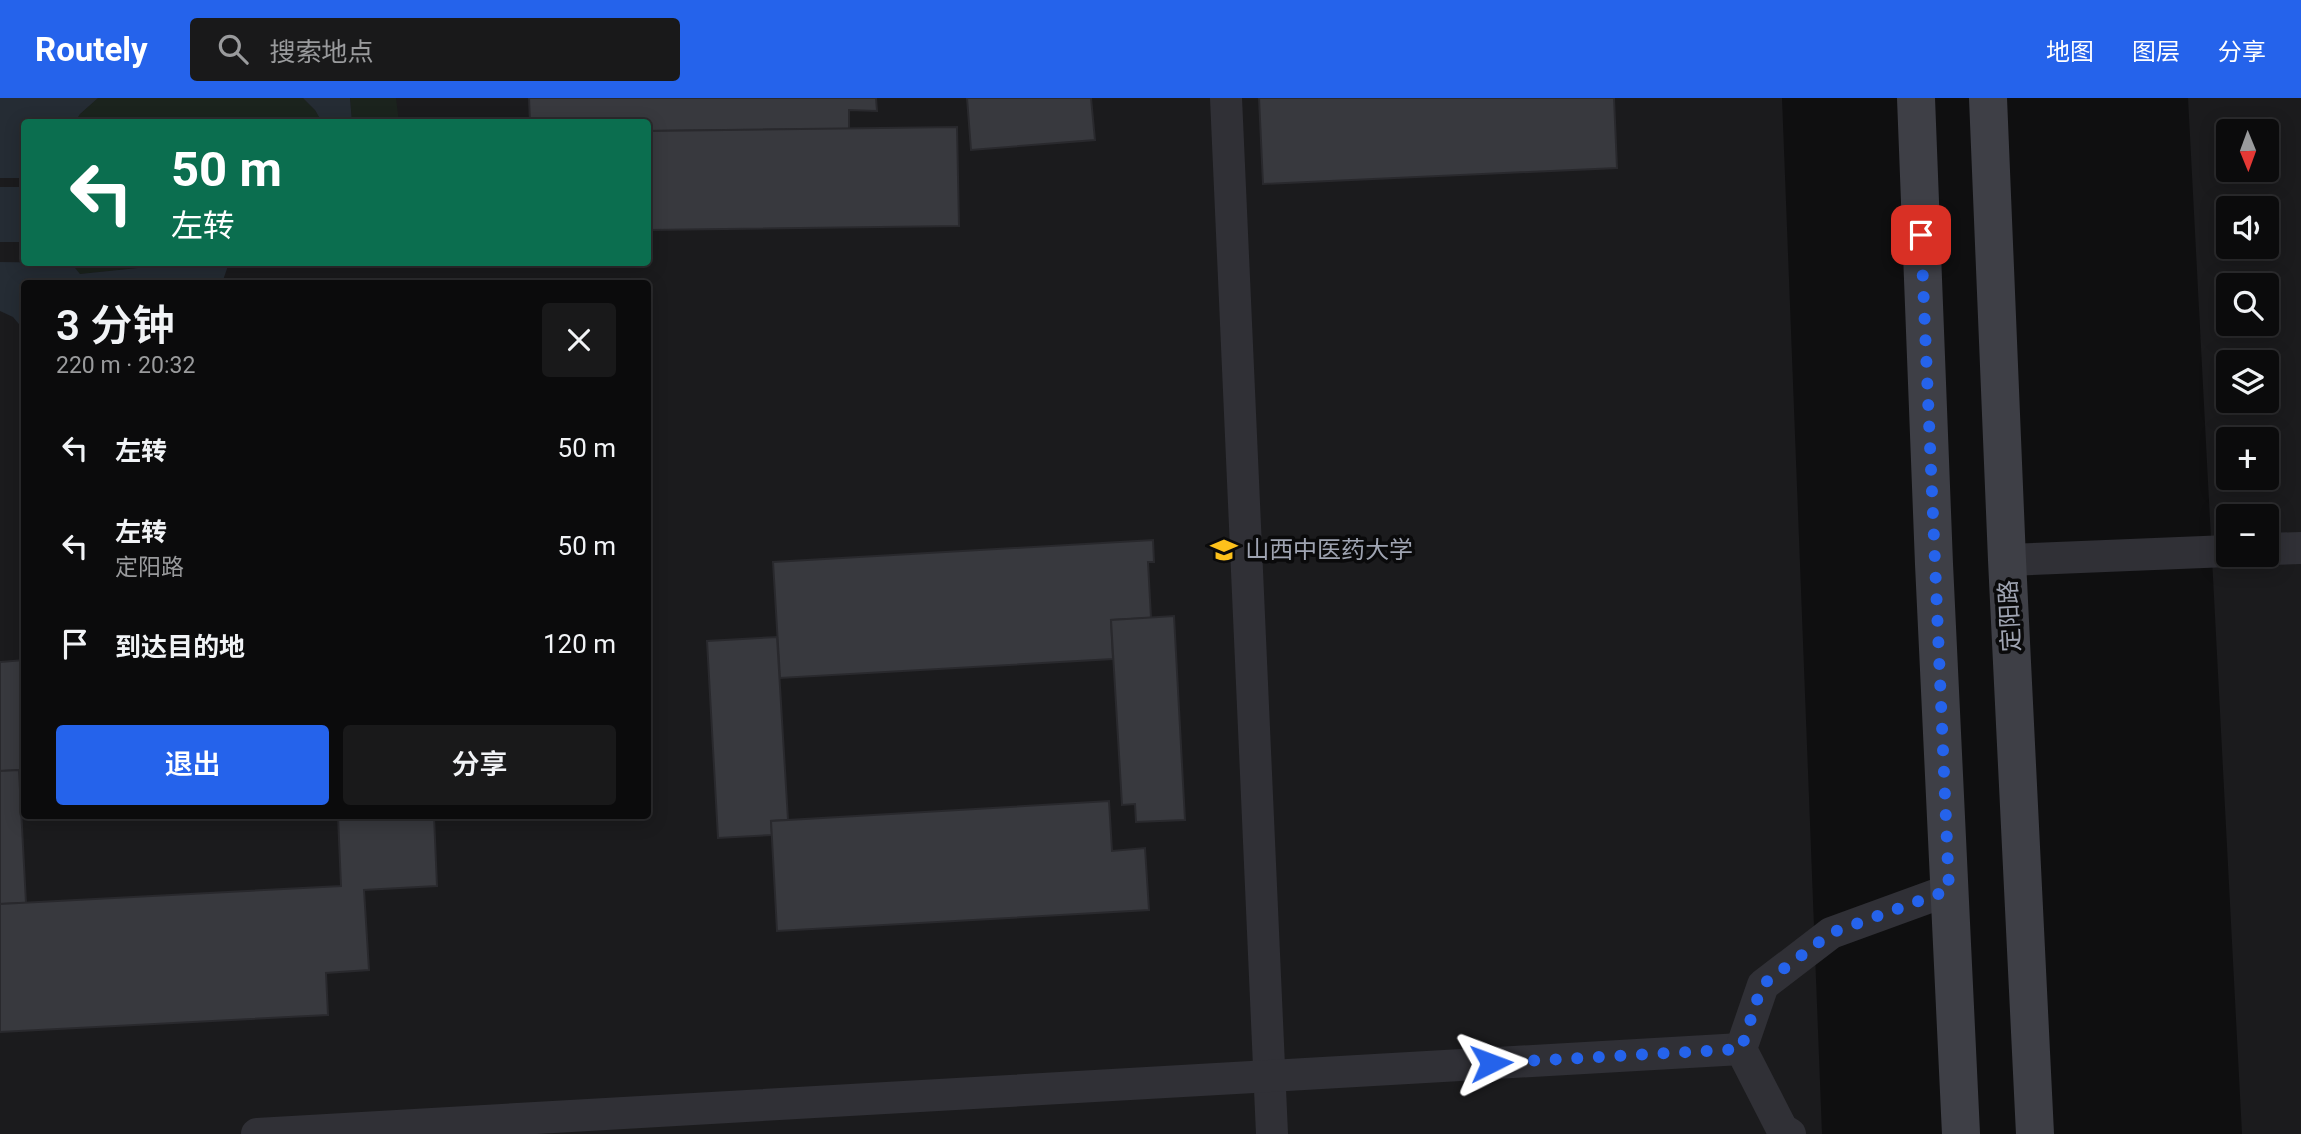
<!DOCTYPE html>
<html lang="zh">
<meta charset="utf-8">
<style>
:root{--surface:#0b0b0c;--page:#19191a;--text:#f1f3f6;--muted:#9a9b9d;--line:#2b2b2d;--accent:#2563eb}
body{margin:0;font-family:Roboto,"Noto Sans SC",sans-serif;background:var(--page);color:var(--text);height:100vh;display:flex;flex-direction:column;font-size:26px;white-space:nowrap}
*{box-sizing:border-box;margin:0}
p{font-size:23px;color:var(--muted)}
.icon{flex:none;width:38px;height:38px;fill:none;stroke:currentColor;stroke-width:2;stroke-linecap:round;stroke-linejoin:round}
.map{position:relative;flex:1;overflow:hidden}
.panel{position:absolute;left:21px;top:182px;width:630px;height:539px;display:flex;flex-direction:column;background:var(--surface);border-radius:7px;box-shadow:0 4px 18px #0003,0 0 0 2px var(--line)}
.panel>*{flex:none}
.guide{position:absolute;left:21px;top:21px;width:630px;height:147px;border-radius:7px;box-shadow:0 4px 18px #0003,0 0 0 2px var(--line);background:#0b6e4f;color:#fff;overflow:hidden}
.needle{width:46px;rotate:179deg}
.buttons{position:absolute;left:2216px;top:21px;display:grid;gap:14px}
.buttons a{display:grid;place-items:center;width:63px;height:63px;border-radius:7px;background:var(--surface);box-shadow:0 4px 18px #0003,0 0 0 2px var(--line);font-size:35px}
.pin{position:absolute;display:grid;place-items:center;width:60px;height:60px;color:#fff;margin:-30px;border-radius:14px;box-shadow:0 4px 10px #0006}
.me{position:absolute;width:77px;margin:-38px;rotate:87deg;stroke-linejoin:round;filter:drop-shadow(0 0 5px #0008)}
.turn{display:flex;align-items:center;gap:24px;height:147px;padding:0 35px;font-size:32px}
.turn .icon{width:91px;height:91px;stroke-width:2.5}
.turn b{display:block;font-size:49px;line-height:60px}
.round{display:grid;place-items:center;flex:none;width:74px;height:74px;border-radius:7px;background:var(--page)}
.head{display:flex;align-items:center;justify-content:space-between;height:119px;padding:0 35px}
h1{font-size:42px;font-weight:600;line-height:52px}
.button{display:flex;gap:14px;margin-top:auto;padding:14px 35px}
.button a{flex:1;height:80px;border-radius:7px;background:var(--accent);color:#fff;font-size:28px;font-weight:600;line-height:80px;text-align:center}
.button a+a{background:var(--page);color:var(--text)}
ul{padding:0;list-style:none}
li{display:flex;align-items:center;gap:21px;height:98px;padding:0 35px}
li div{flex:1}
li b{display:block;font-size:26px}
li em{font-style:normal}
header{display:flex;align-items:center;gap:42px;box-sizing:border-box;height:98px;padding:0 35px;background:var(--accent);color:#fff}
header strong{font-size:33px}
nav{display:flex;gap:38px;margin-inline-start:auto;font-size:24px}
.search{width:490px;height:63px;background:var(--page);display:flex;align-items:center;gap:18px;box-sizing:border-box;padding:0 24px;border-radius:7px;color:var(--muted);font-size:26px}
.map>svg:first-child{display:block}
</style>
<header>
<strong>Routely</strong>
<div class="search"><svg class="icon" aria-label="search" viewBox="0 0 24 24"><circle cx="10" cy="10" r="6"/><path d="M15 15l6 6"/></svg>搜索地点</div>
<nav><a>地图</a><a>图层</a><a>分享</a></nav>
</header>
<div class="map">
<svg width="2301" height="1036" viewBox="0 0 2301 1036">
<rect width="100%" height="100%" fill="#0f0f10"/>
<g fill="#1b1b1d" fill-rule="evenodd">
<path d="M0 0H1782L1822 1036H0ZM24 24H648V164H24ZM24 186H648V718H24Z"/>
<path d="M2188 0H2301V1036H2242ZM2228 33H2266V72H2228ZM2228 110H2266V149H2228ZM2228 187H2266V226H2228ZM2228 264H2266V303H2228ZM2228 341H2266V380H2228ZM2228 418H2266V457H2228Z"/>
</g>
<g fill="#1b231d">
<path d="M98 0H303L315 12 322 24H75L80 16Z"/>
<path d="M350 0H396L399 24H352Z"/>
<path d="M71 165H154L147 169 80 176Z"/>
</g>
<g fill="#252c34">
<path d="M0 0H98L80 16 75 24H24V80H0Z"/>
<path d="M303 0H350L352 24H322L315 12Z"/>
<rect x="0" y="89" width="24" height="55"/>
<path d="M0 164 71 165 80 176 147 169 154 165H229L222 185 24 186V232L13 219 0 213Z"/>
</g>
<g fill="#38393e" stroke="#29292d" stroke-width="2">
<path d="M529 0H876L877 13 849 12V31L648 33V24H530Z"/>
<path d="M967 0H1091L1095 42 971 52Z"/>
<path d="M1259 0H1614L1617 70 1263 86Z"/>
<path d="M957 29 959 128 648 132V33Z"/>
<path d="M1153 442 1154 464H1148L1151 520 1111 522 1113 561 780 580 773 464Z"/>
<path d="M1174 518 1185 722 1136 724 1135 706 1122 707 1111 522Z"/>
<path d="M777 539 788 722 771 723 772 737 718 740 707 543Z"/>
<path d="M24 562V672L0 673V564Z"/>
<path d="M19 672 26 805 0 806V673Z"/>
<path d="M1109 703 1112 753 1145 750 1149 812 777 833 771 723Z"/>
<path d="M338 718H434L437 788 364 792 369 872 326 875 328 917 0 934V806L341 788Z"/>
</g>
<g fill="none" stroke-linecap="round" stroke-linejoin="round">
<g stroke="#303036" stroke-width="32">
<path d="M1226 0 1272 1036"/>
<path d="M2266 451 2301 450"/>
<path d="M2007 462 2228 453"/>
<path d="M257 1036 1741 951"/>
<path d="M1790 1036 1782 1031 1741 951 1763 887 1831 835 1949 792"/>
</g>
<g stroke="#3e3f46" stroke-width="38">
<path d="M1916 0 1934 466 1961 1036"/>
<path d="M1988 0 2007 462 2035 1036"/>
</g>
</g>
<g fill="none" stroke-linecap="round" stroke-linejoin="round">
<path stroke="#2563eb" stroke-width="12" stroke-dasharray="0 21.6" d="M1491 965 1741 951 1762 887 1814 848 1831 835 1949 792 1921 137"/>
</g>
<defs>
<symbol id="university-bare" viewBox="-9 -9 18 18"><path d="M0-5L7-2L0 1L-7-2ZM-4 1L0 2.5L4 1V4Q0 6-4 4Z" fill="#fdc11b" stroke="#0a0a0b" stroke-width="2.5" paint-order="stroke"/></symbol>
</defs>
<g fill-rule="evenodd">
<use href="#university-bare" x="1205" y="433" width="38" height="38"/>
</g>
<g text-anchor="middle" dominant-baseline="central" stroke-width="7" stroke-linejoin="round" paint-order="stroke">
<g font-size="24" fill="#9fa4b2" stroke="#0a0a0b" text-anchor="start">
<text x="1245" y="452">山西中医药大学</text>
</g>
<g font-size="24" fill="#9fa4b2" stroke="#0a0a0b">
<text transform="translate(2010 518) rotate(-93)">定阳路</text>
</g>
</g>
</svg>
<div class="buttons">
<a><svg class="needle" viewBox="-14 -14 28 28"><path d="M0-13l5 13h-10z" fill="#e53935"/><path d="M0 13l5-13h-10z" fill="#9a9b9d"/></svg></a>
<a><svg class="icon" aria-label="sound" viewBox="0 0 24 24"><path d="M4 9h4l5-4v14l-5-4H4zM17 9q2 3 0 6"/></svg></a>
<a><svg class="icon" aria-label="search" viewBox="0 0 24 24"><circle cx="10" cy="10" r="6"/><path d="M15 15l6 6"/></svg></a>
<a><svg class="icon" aria-label="layers" viewBox="0 0 24 24"><path d="M12 4l9 5-9 5-9-5zM3 14l9 5 9-5"/></svg></a>
<a>+</a>
<a>−</a>
</div>
<div class="pin" style="left:1921px;top:137px;background:#d93025"><svg class="icon" aria-label="arrive" viewBox="0 0 24 24"><path d="M6 21V4h12l-3 4 3 4H6"/></svg></div>
<svg class="me" style="left:1491px;top:965px" viewBox="-20 -20 40 40"><path d="M0-17L14 15 0 8-14 15z" fill="#2563eb" stroke="#fff" stroke-width="4"/></svg>
<div class="guide">
<div class="turn"><svg class="icon" aria-label="left" viewBox="0 0 24 24"><path d="M17 20v-9H6M10 6l-5 5 5 5"/></svg><div><b>50 m</b>左转</div></div>
</div>
<section class="panel">
<div class="head"><div><h1>3 分钟</h1><p>220 m · 20:32</p></div><a class="round"><svg class="icon" aria-label="close" viewBox="0 0 24 24"><path d="M6 6l12 12M18 6L6 18"/></svg></a></div>
<ul>
<li><svg class="icon" aria-label="left" viewBox="0 0 24 24"><path d="M17 20v-9H6M10 6l-5 5 5 5"/></svg><div><b>左转</b></div><em>50 m</em></li>
<li><svg class="icon" aria-label="left" viewBox="0 0 24 24"><path d="M17 20v-9H6M10 6l-5 5 5 5"/></svg><div><b>左转</b><p>定阳路</p></div><em>50 m</em></li>
<li><svg class="icon" aria-label="arrive" viewBox="0 0 24 24"><path d="M6 21V4h12l-3 4 3 4H6"/></svg><div><b>到达目的地</b></div><em>120 m</em></li>
</ul>
<div class="button"><a>退出</a><a>分享</a></div>
</section>
</div>
